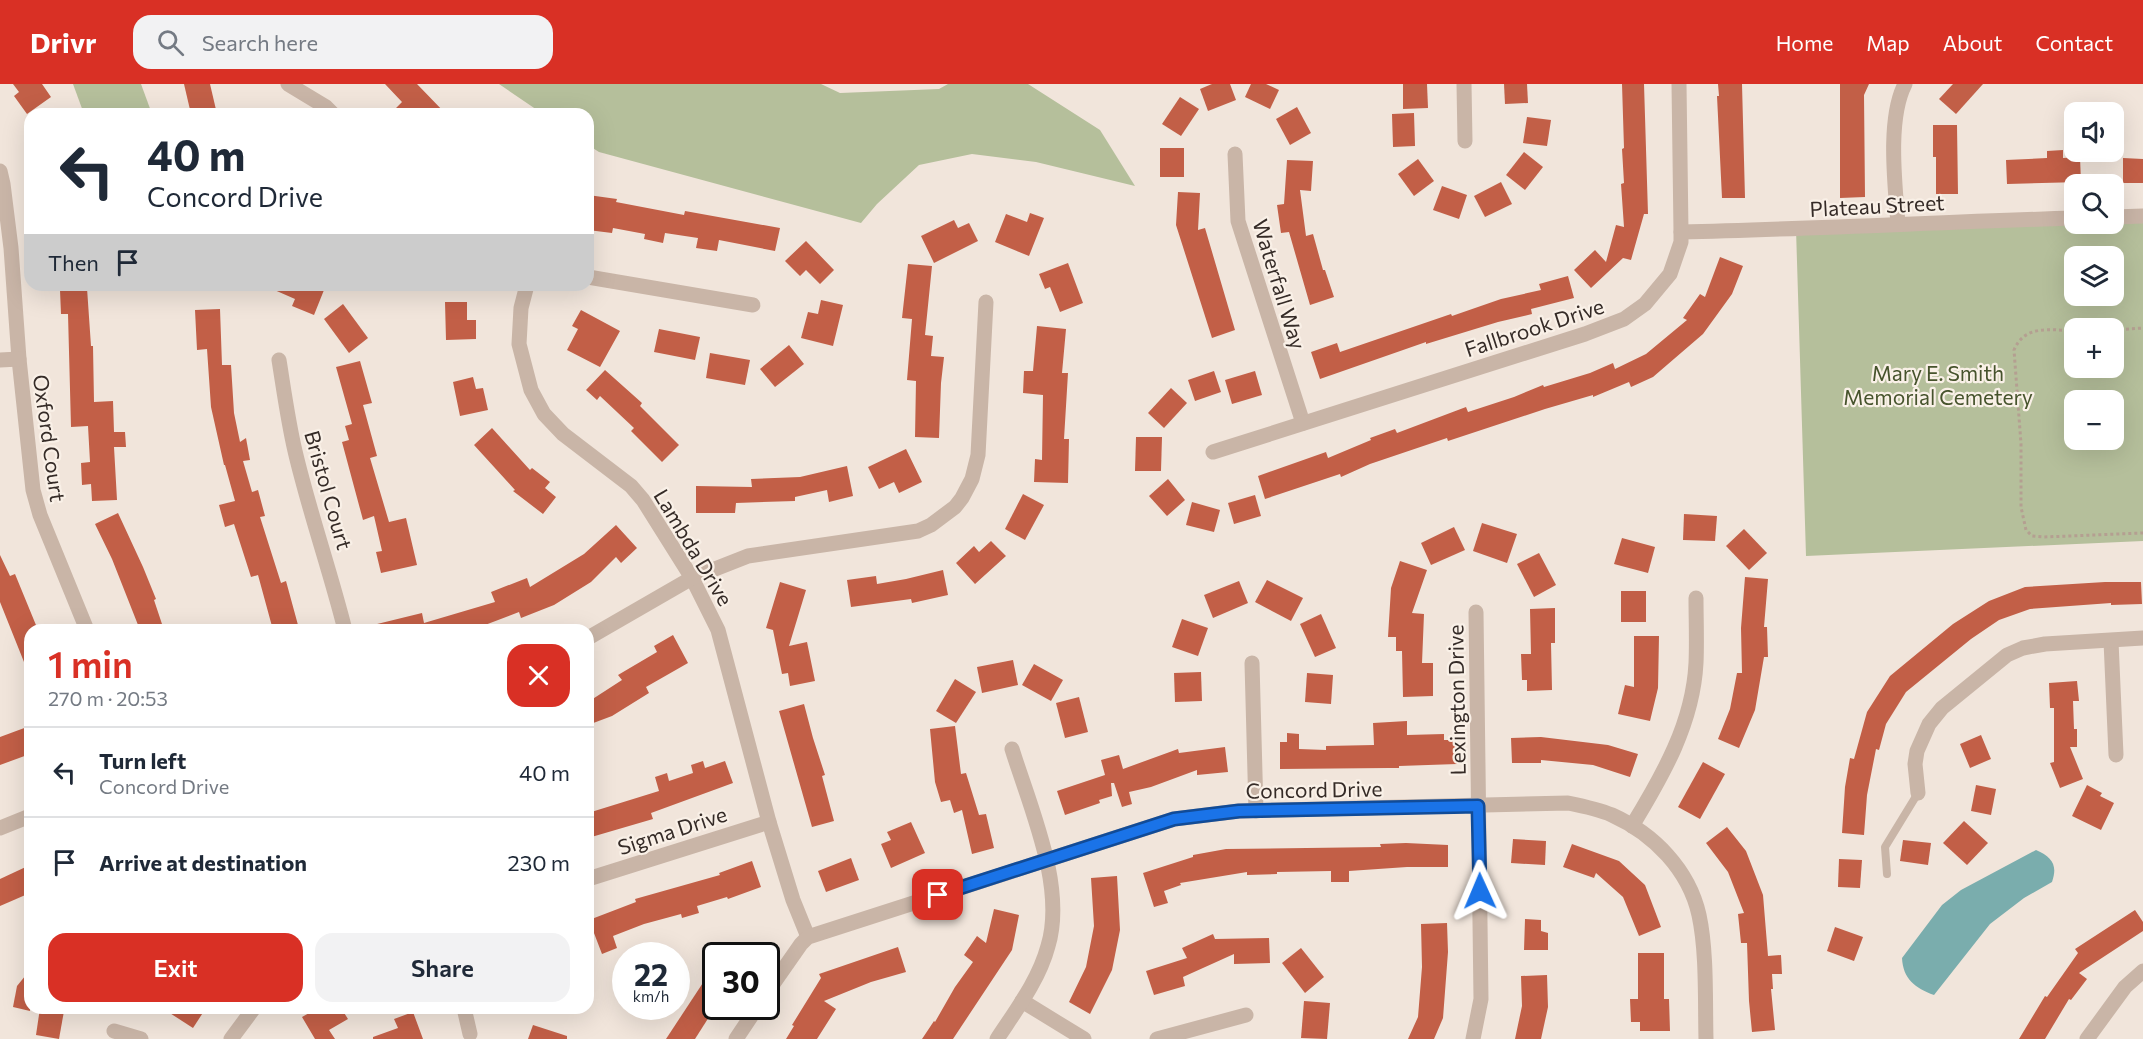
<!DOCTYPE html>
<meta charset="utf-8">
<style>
:root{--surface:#fff;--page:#f2f2f3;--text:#1f2937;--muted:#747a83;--line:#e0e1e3;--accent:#d93025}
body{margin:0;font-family:Commissioner,sans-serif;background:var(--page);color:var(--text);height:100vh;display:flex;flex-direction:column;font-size:22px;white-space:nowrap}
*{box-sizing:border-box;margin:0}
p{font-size:20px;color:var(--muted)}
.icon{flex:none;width:33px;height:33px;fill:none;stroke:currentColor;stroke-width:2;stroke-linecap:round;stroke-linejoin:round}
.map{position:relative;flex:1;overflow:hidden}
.drawer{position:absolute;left:24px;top:540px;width:570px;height:390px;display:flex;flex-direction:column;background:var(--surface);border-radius:18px;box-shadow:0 6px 24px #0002}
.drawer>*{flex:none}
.banner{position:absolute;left:24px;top:24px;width:570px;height:183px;border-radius:18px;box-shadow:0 6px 24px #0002;background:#fff;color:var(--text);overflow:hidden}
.controls{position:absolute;left:2064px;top:18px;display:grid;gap:12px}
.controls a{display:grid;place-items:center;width:60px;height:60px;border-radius:12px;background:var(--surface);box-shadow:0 6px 24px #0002;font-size:30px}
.speed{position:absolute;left:612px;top:858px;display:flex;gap:12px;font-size:30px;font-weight:700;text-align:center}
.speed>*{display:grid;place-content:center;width:78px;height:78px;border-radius:50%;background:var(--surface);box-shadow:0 6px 24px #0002;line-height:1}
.speed small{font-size:15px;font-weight:400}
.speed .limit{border:3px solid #111;border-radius:9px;background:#fff;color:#111}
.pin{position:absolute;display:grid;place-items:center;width:51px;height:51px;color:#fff;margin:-26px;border-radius:12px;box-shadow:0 3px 9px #0006}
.me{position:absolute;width:66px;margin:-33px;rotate:359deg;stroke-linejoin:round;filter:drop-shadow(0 0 4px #0008)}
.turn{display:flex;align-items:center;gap:21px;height:126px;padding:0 24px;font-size:27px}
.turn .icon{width:78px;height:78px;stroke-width:2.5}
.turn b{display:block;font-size:42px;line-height:51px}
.then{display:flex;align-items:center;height:57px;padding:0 24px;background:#0003;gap:12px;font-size:22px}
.round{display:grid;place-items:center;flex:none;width:63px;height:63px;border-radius:18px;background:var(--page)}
.summary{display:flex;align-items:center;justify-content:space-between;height:102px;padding:0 24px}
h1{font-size:36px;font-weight:600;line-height:45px;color:var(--accent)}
.primary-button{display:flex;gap:12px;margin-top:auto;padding:12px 24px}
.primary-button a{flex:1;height:69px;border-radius:18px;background:var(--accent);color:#fff;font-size:24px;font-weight:600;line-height:69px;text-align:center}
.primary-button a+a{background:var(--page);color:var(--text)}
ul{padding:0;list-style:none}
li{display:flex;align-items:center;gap:18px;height:90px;padding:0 24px;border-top:2px solid var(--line)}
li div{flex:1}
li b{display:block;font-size:22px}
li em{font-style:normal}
header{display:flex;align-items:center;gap:36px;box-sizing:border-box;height:84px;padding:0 30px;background:var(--accent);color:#fff}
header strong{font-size:28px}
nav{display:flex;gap:33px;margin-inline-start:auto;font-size:21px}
.search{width:420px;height:54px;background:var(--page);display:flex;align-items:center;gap:15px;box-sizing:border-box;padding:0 21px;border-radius:18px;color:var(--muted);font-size:22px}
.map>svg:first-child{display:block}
</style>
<header>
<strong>Drivr</strong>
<div class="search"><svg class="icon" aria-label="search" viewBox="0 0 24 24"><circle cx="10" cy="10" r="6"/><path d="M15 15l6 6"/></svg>Search here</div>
<nav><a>Home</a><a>Map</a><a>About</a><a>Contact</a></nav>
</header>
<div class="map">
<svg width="2143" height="955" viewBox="0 0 2143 955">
<rect width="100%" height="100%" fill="#f1e5db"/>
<g fill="#b5bf9b" fill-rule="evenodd">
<path d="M73 0H141L152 30H84Z"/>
<path d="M499 0H821L840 9 939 5 948 0H1028L1100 46 1135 102 1036 78 972 70 919 81 877 120 861 139 599 68 588 61V30H543Z"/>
<path d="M2143 132V457L1806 472 1796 145 2114 140ZM2074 172H2114V212H2074ZM2074 244H2114V284H2074ZM2074 316H2114V356H2074Z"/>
</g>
<path fill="#7aadad" d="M2036 766C2052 773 2058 781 2052 798L2024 814 1990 840 1934 911C1915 904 1903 895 1902 874L1942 821 1961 806Z"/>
<g fill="#c25f47">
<path d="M13 0H42L51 13 27 30 14 12 19 8Z"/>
<path d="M184 0H210L217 30H191Z"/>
<path d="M385 0H417L446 30H402L396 24 402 18Z"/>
<path d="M1212 0H1230L1236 16 1208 27 1200 5Z"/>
<path d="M1251 0H1266L1279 6 1270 25 1245 13Z"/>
<path d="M1403 0H1427L1428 24 1403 25Z"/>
<path d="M1504 0H1527L1528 19 1505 20Z"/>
<path d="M1622 0H1644L1648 130H1644L1631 176 1623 174 1591 204 1574 186 1595 166 1606 178 1616 141 1624 143 1621 100 1624 99 1622 65 1624 64Z"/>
<path d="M1718 0H1742L1745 114H1722L1717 12H1719Z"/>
<path d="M1840 0H1869L1864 11 1865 113 1840 114Z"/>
<path d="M1953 0H1983L1956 30 1939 15Z"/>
<path d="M1180 13 1199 25 1181 52 1162 40Z"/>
<path d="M1297 23 1311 49 1290 61 1276 35Z"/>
<path d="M1414 29 1415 62 1393 63 1392 30Z"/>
<path d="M1527 33 1551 36 1547 62 1523 59Z"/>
<path d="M1933 41H1957L1958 110H1936V73H1933Z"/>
<rect x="1160" y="64" width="24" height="29"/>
<path d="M2063 66V74L2080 73 2081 98 2007 100 2006 76 2047 74V67Z"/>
<path d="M1524 68 1543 83 1525 106 1506 91Z"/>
<path d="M2123 74 2143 75V99H2123Z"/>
<path d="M1418 75 1434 97 1414 112 1398 90Z"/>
<path d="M1287 76 1313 77 1311 107 1300 106 1306 152 1313 150 1323 186H1325L1334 213 1310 221 1289 148 1281 149 1277 121 1284 120Z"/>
<path d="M1501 98 1512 120 1485 133 1474 112Z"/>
<path d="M1442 102 1467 111 1459 135 1433 126Z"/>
<path d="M1178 108 1200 109 1198 146 1205 144 1235 246 1212 254 1176 141Z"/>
<path d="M588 111 617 115 616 118 684 131 685 127 780 144 775 167 719 156 717 167 696 164 698 154 665 149 663 159 644 155 645 150 613 144 612 149 588 146Z"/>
<path d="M1030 129 1044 134 1029 172 995 158 1006 130 1027 138Z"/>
<path d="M954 136 958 144 969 139 978 157 934 179 921 152Z"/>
<path d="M806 157 834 186 820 200 806 186 800 192 785 177Z"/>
<path d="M1720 173 1743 182 1732 210 1703 250 1653 293 1631 303 1629 298 1593 313V311L1545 325 1448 357 1447 354 1370 380 1341 393 1340 390 1265 415 1258 392 1326 368 1328 374 1371 356 1370 354 1395 345 1397 349 1466 323 1468 328 1514 313 1543 301 1544 303 1590 289 1613 279 1615 285 1646 270 1687 236 1683 234 1700 210 1705 213Z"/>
<path d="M1068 179 1083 219 1060 228 1050 203 1045 205 1039 190Z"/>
<path d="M908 180 932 182 925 251 933 252 931 272 944 273 941 299 939 354 915 353 916 297 907 296 912 235 902 234Z"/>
<path d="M1568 192 1574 214 1531 225 1532 230 1498 238 1426 260V258L1320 295 1311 268 1337 259 1340 268 1451 230 1452 232 1501 215 1541 206 1539 200Z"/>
<path d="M263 201H326L314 231 292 222 295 215Z"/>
<path d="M87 204 91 262H93L94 318 113 317 114 348H125L126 363H114L117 416 92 417 91 400 82 401 81 379 90 378 88 342 71 343 68 230H61L60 206Z"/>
<path d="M821 216 843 221 833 262 801 254 808 228 818 230Z"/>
<path d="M445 218H467V236H476V255L446 256Z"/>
<path d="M343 220 368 254 349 269 324 235Z"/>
<path d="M220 225 222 281H231L234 329 240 358 246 354 250 376 243 377 252 408 258 406 265 432 260 433 281 499 286 497 298 541 281 546H273L258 491 251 493 234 440 225 443 219 421 235 417 225 381H224L211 323 207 265 197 266 195 226Z"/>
<path d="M581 226 620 247 600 283 567 266 578 245 572 242Z"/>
<path d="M1037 242 1066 245 1062 289H1068L1064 355H1069L1068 399 1034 398 1035 375 1042 376 1043 311 1023 309 1024 287H1033Z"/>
<path d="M659 245 700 253 695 276 654 268Z"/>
<path d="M789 261 804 280 775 303 760 285Z"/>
<path d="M710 269 750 276 745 301 706 294Z"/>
<path d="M360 277 372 319 363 321 377 372 370 374 389 438 406 434 417 481 381 489 376 468 382 467 374 432 363 436 342 358 349 356 345 342 352 340 336 283Z"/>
<path d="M605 286 642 319 640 322 679 361 662 378 631 347 634 344 600 312 597 316 586 306Z"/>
<path d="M1214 287 1221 308 1195 317 1188 296Z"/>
<path d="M1255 287 1262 311 1232 320 1225 296Z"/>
<path d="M473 293 476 305 483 304 488 326 460 332 453 298Z"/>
<path d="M1171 304 1187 319 1164 344 1148 329Z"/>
<path d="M492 344 530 386 532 384 550 398 545 404 556 413 543 430 513 407 515 406 474 361Z"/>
<path d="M1136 353H1162L1161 387H1135Z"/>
<path d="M906 365 922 398 899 409 894 398 879 405 868 383Z"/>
<path d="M847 382 853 412 829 418 827 406 795 413V417L736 419 735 429H696V402L752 403 751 395 800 393Z"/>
<path d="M1168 395 1185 416 1167 432 1149 412Z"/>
<path d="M1023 410 1044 421 1025 456 1005 445Z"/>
<path d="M1255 411 1261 432 1234 440 1228 419Z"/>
<path d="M1192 418 1220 426 1214 448 1186 441Z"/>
<path d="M118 429 143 483 156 515 154 516 164 546H140L112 475 95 440Z"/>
<path d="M1684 430 1717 432 1715 457 1683 456Z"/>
<path d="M1482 439 1517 450 1507 479 1473 467Z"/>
<path d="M616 441 637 464 621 479 616 473 591 498 554 521 521 534 519 528 485 541 486 546H373V541L422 529 424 539 495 518 491 508 527 494 530 503 584 470Z"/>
<path d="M1454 443 1465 466 1431 481 1421 459Z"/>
<path d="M1744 445 1767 469 1749 486 1726 462Z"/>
<path d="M1622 454 1655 463 1648 489 1614 480Z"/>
<path d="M991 457 1006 472 975 500 956 479 974 462 979 468Z"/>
<path d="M1539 469 1556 501 1534 513 1517 480Z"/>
<path d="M0 471 10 492 15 490 38 546H30V593L0 518Z"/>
<path d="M1400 477 1427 486 1412 529 1424 530 1422 579H1433V612L1403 613 1402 567H1396V553H1388L1391 504Z"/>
<path d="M943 486 948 511 912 519 911 515 851 523 847 496 876 492 877 500 906 495Z"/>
<path d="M1745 493 1768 495 1764 543H1767L1768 573H1764L1755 626 1739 664 1718 655 1730 625 1737 589H1742L1741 544Z"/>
<path d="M1267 496 1303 514 1291 537 1255 518Z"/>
<path d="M1239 497 1248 519 1213 534 1204 511Z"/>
<path d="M780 498 806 506 789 562 807 558 815 597 790 602 788 589 782 590 773 546 766 544Z"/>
<path d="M2105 498H2141L2142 520 2111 521V519L2030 525 1999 536 1971 555 1906 608 1886 640 1879 666 1876 665 1867 711 1864 751 1842 749 1845 703 1850 674 1854 675 1867 628 1890 592 1953 540 1989 517 2025 503Z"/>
<rect x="1621" y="507" width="25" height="31"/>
<path d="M1555 524V559H1551L1552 606 1527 607V596H1522L1521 570H1531L1530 525Z"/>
<path d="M1321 530 1336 564 1315 573 1300 540Z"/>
<path d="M1182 535 1208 544 1198 572 1172 563Z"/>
<path d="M673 551 688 579 646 603 649 609 612 632 588 641V618L622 596 618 591 657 568 654 562Z"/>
<path d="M1634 552H1659L1658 604 1650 637 1618 630 1625 601 1634 603Z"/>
<path d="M1013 576 1018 601 982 609 977 583Z"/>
<path d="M1034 580 1063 596 1051 617 1022 601Z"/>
<path d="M1201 588 1202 617 1175 618 1174 589Z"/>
<path d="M1307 589 1333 591 1331 620 1305 618Z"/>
<path d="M955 595 976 608 956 639 936 627Z"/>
<path d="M2077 597 2079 617H2073L2074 645H2077V663H2070L2083 695 2060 704 2050 679 2054 678V624H2050L2049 599Z"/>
<path d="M1079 613 1088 648 1065 654 1056 619Z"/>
<path d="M804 620 813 654 825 691 822 692 834 737 812 743 779 627Z"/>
<path d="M1407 637V651L1444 650V656H1457V680L1399 682V684H1388L1280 685V658H1287V649L1299 650V665L1326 666V662L1374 661 1373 639Z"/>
<path d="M955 642 961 690 966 689 979 731 986 730 994 764 972 770 962 726 954 729 950 716 941 718 935 698 930 645Z"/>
<path d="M27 643 30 651V670L0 681V653Z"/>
<path d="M1981 651 1991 675 1970 684 1960 660Z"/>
<path d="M1541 653 1608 661 1638 670 1630 693 1593 681 1541 676V679H1512L1511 654Z"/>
<path d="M1225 663 1228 688 1197 691V686L1151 703 1129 708 1132 720 1122 723 1114 699H1111L1112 712 1099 716 1100 719 1065 731 1057 707 1105 691 1101 676 1119 671 1123 685 1178 665 1179 669Z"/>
<path d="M703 677 705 684 725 677 733 699 651 729 653 735 588 754V729L659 707 655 693 667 689 669 697 693 689 691 681Z"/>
<path d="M1703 678 1725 690 1700 735 1678 723Z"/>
<path d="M1976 701 1996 705 1991 731 1971 727Z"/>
<path d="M2087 701 2102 709 2100 712 2114 719 2101 746 2072 732Z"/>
<path d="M1964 737 1988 759 1967 781 1943 759Z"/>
<path d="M911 738 925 769 891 784 881 760 891 756 887 748Z"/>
<path d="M1727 743 1746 767 1763 811 1768 872 1781 871 1782 890H1772L1773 905H1771L1775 946 1752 948 1749 917 1747 859H1741L1738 830 1744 829 1728 788 1706 759Z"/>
<path d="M1513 755 1546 757 1545 781 1511 779Z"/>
<path d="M1903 756 1931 759 1928 781 1900 777Z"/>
<path d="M1406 759 1448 761V783H1407L1349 787V798H1331V787L1277 788V790L1247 791V788L1180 799 1181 801 1164 807 1168 819 1154 823 1143 789 1193 773V771L1226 765 1381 763 1380 760Z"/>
<path d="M1572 760 1619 777 1645 801 1661 843 1639 852 1623 813 1596 789 1594 794 1563 783Z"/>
<path d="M851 774 859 796 826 808 818 787Z"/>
<path d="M1839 775 1862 776 1860 804 1838 803Z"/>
<path d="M752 777 761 803 728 815 727 813 697 822 699 829 682 834 681 830 644 840 613 852 617 864 602 870 589 836 636 818 635 815 720 791 719 789Z"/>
<path d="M30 781V809L0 822V795Z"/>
<path d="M1117 792 1120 846 1112 886 1090 930 1069 918 1086 883 1094 842 1091 794Z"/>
<path d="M994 825 1019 831 1012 866 953 955H922L934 937 935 938 955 903 973 878 964 871 977 852 986 859Z"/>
<path d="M2135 826 2143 838V847L2079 889 2087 895 2071 916 2069 915 2045 955H2019L2045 912 2047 913 2078 869 2075 865Z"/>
<path d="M1525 835 1541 836V847L1548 849V866H1524Z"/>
<path d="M1447 839 1448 868 1443 934 1434 955H1408L1418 933 1422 883 1421 840Z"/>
<path d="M1835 843 1863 853 1854 877 1827 867Z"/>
<path d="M1213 850 1215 855 1269 854 1270 879 1234 880V870L1183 893 1185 902 1154 911 1146 887 1187 874 1182 864Z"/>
<path d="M898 863 906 888 871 898 824 917 836 925 817 955H786L794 942 792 941 821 894 819 890Z"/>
<path d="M1301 864 1324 893 1305 909 1282 879Z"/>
<path d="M1638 869H1664V915H1669L1670 947H1640V938H1631L1630 915H1638Z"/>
<path d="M716 879V922L695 955H666Z"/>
<path d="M30 886V927L13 923 17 902Z"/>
<path d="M1547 891 1548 923 1541 955H1515L1522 922 1521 892Z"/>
<path d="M1304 917 1330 919 1327 955 1301 954Z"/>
<path d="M40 924 64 927 59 955 36 951Z"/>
<path d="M162 924H206L193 944Z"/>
<path d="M318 924H341L348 935 329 946 335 955H315L302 933Z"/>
<path d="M413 928 423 955H373V953L398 944 394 935Z"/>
<path d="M533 941 567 952V955H528Z"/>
</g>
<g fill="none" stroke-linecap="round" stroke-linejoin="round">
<g stroke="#b49f91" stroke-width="3" stroke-dasharray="3 3" stroke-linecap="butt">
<path d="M2114 246 2143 244"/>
<path d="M2074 247C2051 246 2025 240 2014 266L2021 360V423L2026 446 2032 452 2044 453 2143 449"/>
</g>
<path stroke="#c9b5a7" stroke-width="8" d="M1887 790 1885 763 1918 709"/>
<g stroke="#c9b5a7" stroke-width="15">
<path d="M288 0 326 23 333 30"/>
<path d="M1464 0 1465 57"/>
<path d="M1235 70 1238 137 1303 339"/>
<path d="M0 87 3 100 11 164 19 275 33 406 40 431 87 546"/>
<path d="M2114 133 2143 132"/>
<path d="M1898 140C1895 100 1887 35 1905 0"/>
<path d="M1681 148C1813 145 1943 138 2074 134"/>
<path d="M588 193 753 221"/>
<path d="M527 201 521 224 519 260 531 306 544 330 563 350 631 402 643 416 692 494 718 546 769 738 793 816 808 853"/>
<path d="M0 276 19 275"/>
<path d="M279 276C284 307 288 337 295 367 309 427 330 486 345 546"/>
<path d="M1213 368 1585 250 1624 235 1645 220 1670 190 1681 158V148L1679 0"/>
<path d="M588 554 692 494 748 472 918 447 931 441 955 423 962 414 972 395 978 371 986 218"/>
<path d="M2111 557 2116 671"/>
<path d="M1252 579 1256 727"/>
<path d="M1918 709 1915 680 1917 667 1929 640 1942 624 2007 571 2023 564 2045 560 2143 554"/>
<path d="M1632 742C1663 691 1693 639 1696 579 1697 557 1696 535 1696 514"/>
<path d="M0 744 30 732"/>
<path d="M588 795 769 738"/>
<path d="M766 910 801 860 808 853 1174 735 1239 727 1568 719C1583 722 1598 725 1612 731 1654 750 1689 786 1699 831 1707 868 1705 917 1706 955"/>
<path d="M1022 917 1084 955"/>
<path d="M464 924 470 950"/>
<path d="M114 947 141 955"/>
<path d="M231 955 254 924"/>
<path d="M736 955 758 922"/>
<path d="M997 955C1016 926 1039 896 1048 862 1066 803 1030 723 1012 665"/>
<path d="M1157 955 1246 931"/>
<path d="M1473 955 1481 915 1476 528"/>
<path d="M2087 955 2125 903 2143 887"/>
</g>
</g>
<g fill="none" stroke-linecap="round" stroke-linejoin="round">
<defs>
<path id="route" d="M938 811 1174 735 1239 727 1478 722 1480 807"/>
</defs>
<use href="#route" stroke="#114b97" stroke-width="15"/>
<use href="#route" stroke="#1a73e8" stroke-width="10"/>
</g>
<g text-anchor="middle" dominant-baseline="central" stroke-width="4.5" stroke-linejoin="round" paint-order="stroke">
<g font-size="21" fill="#352b27" stroke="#f9f0e7">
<text transform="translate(1877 121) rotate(-3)">Plateau Street</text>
<text transform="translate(1280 200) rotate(73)">Waterfall Way</text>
<text transform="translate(1534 243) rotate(-18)">Fallbrook Drive</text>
<text transform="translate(50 354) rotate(82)">Oxford Court</text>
<text transform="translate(329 406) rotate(74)">Bristol Court</text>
<text transform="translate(694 463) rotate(59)">Lambda Drive</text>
<text transform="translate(1456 616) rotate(-91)">Lexington Drive</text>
<text transform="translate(1314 705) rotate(-1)">Concord Drive</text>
<text transform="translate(672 746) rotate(-18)">Sigma Drive</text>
</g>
<g font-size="21" fill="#46532c" stroke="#f9f0e7">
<text x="1938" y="288">Mary E. Smith<tspan x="1938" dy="24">Memorial Cemetery</tspan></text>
</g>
</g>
</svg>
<div class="controls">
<a><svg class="icon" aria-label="sound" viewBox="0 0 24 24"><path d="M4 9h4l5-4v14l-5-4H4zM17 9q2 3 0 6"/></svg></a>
<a><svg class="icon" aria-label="search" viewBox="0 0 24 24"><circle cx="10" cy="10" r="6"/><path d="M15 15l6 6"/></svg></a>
<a><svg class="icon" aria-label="layers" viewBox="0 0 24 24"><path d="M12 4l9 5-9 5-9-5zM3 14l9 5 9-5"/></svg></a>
<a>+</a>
<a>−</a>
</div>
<div class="speed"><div>22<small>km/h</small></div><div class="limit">30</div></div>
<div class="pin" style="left:938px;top:811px;background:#d93025"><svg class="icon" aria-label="arrive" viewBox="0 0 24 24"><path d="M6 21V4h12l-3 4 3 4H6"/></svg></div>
<svg class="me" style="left:1480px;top:807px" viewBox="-20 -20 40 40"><path d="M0-17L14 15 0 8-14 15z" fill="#1a73e8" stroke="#fff" stroke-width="4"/></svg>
<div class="banner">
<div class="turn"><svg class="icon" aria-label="left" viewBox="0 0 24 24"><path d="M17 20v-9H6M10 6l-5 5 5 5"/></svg><div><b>40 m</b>Concord Drive</div></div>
<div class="then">Then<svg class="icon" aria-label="arrive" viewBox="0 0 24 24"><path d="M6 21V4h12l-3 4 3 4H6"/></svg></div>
</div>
<section class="drawer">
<div class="summary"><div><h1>1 min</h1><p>270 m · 20:53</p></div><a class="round" style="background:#d93025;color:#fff"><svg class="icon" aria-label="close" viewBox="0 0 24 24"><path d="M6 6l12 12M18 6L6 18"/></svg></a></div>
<ul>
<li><svg class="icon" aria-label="left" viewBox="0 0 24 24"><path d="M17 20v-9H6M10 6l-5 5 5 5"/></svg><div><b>Turn left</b><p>Concord Drive</p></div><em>40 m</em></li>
<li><svg class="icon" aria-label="arrive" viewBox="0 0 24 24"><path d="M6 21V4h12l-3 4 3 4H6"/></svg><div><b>Arrive at destination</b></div><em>230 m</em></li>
</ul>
<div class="primary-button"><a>Exit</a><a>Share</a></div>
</section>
</div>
